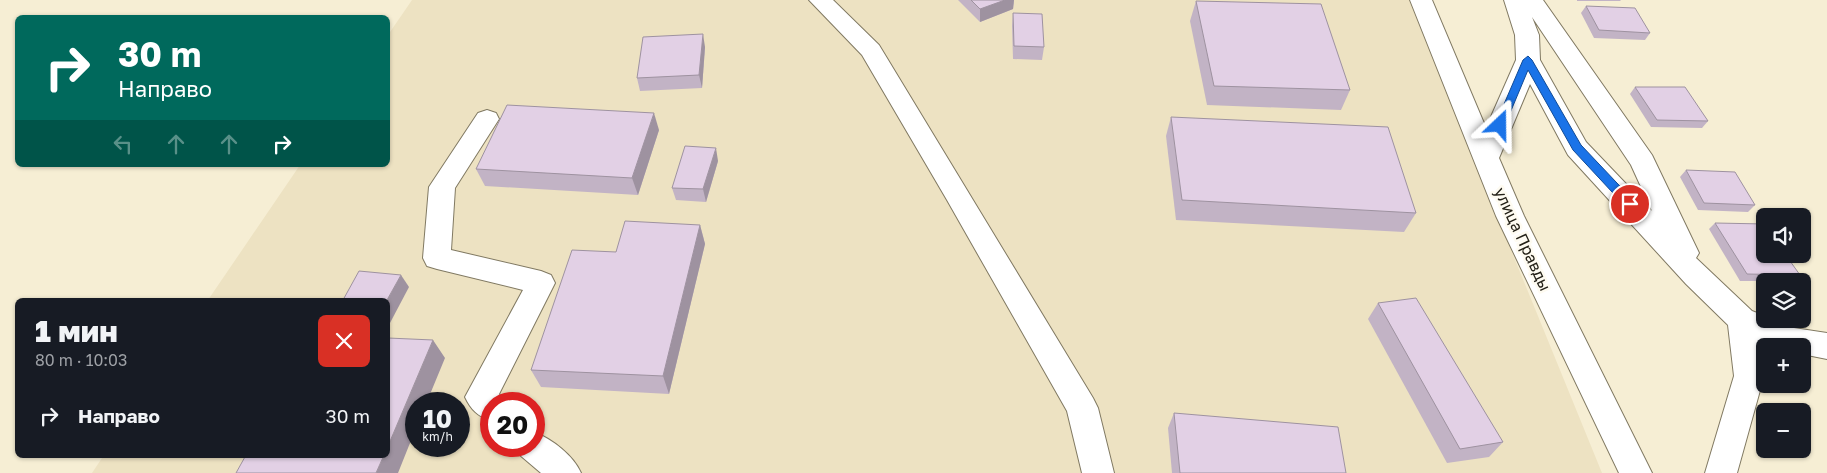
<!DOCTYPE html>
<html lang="ru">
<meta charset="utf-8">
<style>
:root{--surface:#171b24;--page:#20242c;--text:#f1f3f6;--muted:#9ea1a6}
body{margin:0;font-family:"Golos Text",sans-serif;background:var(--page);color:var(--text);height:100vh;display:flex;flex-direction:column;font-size:19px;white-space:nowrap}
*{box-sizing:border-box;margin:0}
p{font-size:16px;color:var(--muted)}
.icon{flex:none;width:28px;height:28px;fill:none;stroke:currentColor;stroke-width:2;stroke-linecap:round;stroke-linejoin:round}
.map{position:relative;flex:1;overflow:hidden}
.side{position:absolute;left:15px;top:298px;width:375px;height:160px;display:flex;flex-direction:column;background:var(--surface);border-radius:8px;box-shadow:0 1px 4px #0004}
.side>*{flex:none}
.hud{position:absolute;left:15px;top:15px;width:375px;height:152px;border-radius:8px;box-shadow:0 1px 4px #0004;background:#00695c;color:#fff;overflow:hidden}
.controls{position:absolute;left:1756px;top:208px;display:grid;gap:10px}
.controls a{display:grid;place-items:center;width:55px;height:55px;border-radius:8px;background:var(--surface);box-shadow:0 1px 4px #0004;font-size:25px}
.speed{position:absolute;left:405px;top:392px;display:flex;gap:10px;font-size:25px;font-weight:700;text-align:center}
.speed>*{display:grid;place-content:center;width:65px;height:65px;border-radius:50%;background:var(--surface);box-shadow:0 1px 4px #0004;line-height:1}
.speed small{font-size:12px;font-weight:400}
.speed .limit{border:8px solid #d22;background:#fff;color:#111}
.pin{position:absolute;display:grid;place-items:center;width:42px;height:42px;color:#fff;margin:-21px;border:2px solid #fff;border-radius:50%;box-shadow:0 1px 5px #0007}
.me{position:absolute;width:55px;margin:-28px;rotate:23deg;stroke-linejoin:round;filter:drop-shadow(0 0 4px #0008)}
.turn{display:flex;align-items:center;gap:18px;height:105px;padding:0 20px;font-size:22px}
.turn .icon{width:65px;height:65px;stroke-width:2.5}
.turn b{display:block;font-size:35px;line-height:42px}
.lanes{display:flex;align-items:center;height:48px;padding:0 20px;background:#0003;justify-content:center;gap:25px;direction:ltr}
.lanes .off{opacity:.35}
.round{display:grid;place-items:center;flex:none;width:52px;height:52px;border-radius:8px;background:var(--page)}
.headline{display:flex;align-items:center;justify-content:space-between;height:85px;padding:0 20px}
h1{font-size:30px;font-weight:800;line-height:38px}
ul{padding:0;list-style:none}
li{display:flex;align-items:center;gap:15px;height:65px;padding:0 20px}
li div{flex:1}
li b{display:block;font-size:19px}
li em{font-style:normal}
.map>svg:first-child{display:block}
</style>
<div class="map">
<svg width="1827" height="473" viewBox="0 0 1827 473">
<rect width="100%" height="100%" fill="#f6eed4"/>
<path fill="#ede2c2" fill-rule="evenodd" d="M412 0H1409L1602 473H92L104 455H388V300H208L300 165H388V35ZM416 404H459V446H416ZM491 404H534V446H491Z"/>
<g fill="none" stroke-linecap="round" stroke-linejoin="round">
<defs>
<g id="minor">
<path d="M809 0H833L879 45 1093 398 1098 408 1114 473H1082L1067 411 947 200 862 55Z"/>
<path d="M1410 0H1432L1486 128 1516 60 1515 35 1504 0H1543L1652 155 1699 253 1696 258 1752 311 1765 316V319H1771L1794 328 1827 333V359L1802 354V346H1775L1759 340 1764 376 1737 473H1705L1734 376 1728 325 1686 284 1568 155 1530 84 1499 158 1524 216 1652 473H1619L1496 216ZM1532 17 1631 165 1652 211 1586 142 1540 60 1539 35Z"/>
<path d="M487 110 496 113 499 119 455 188 451 250 541 271 551 275 555 283 499 394 505 404H491V421C478 416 471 410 465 397L523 290 437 269 427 266 423 258 429 187 478 113Z"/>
<path d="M534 432C552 439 574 456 581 473H541L521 456 516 446H534Z"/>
</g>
</defs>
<use href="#minor" stroke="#807962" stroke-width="2"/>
<use href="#minor" fill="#fff" fill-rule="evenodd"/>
</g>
<g fill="#c2b3c5">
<path d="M958 0H1014L1013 9 980 22Z"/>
<path d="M1577 0H1621L1620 1H1577Z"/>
<path d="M1196 1 1350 90 1341 110 1207 105 1190 21Z"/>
<path d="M1586 6 1650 33 1645 40 1594 38 1581 13Z"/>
<path d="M1013 13 1044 47 1042 60 1013 59 1012 26Z"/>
<path d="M705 47 702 88 640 91 637 78Z"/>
<path d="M1635 87 1708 121 1702 128 1651 127 1630 94Z"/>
<path d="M1171 117 1416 213 1404 232 1176 220 1166 136Z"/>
<path d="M659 130 638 195 485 186 476 169Z"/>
<path d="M718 161 706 202 676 200 672 188Z"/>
<path d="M1686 170 1755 205 1748 212 1698 210 1680 177Z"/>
<path d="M1715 223 1800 275 1792 281H1740L1709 229Z"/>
<path d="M700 225 705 244 669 394 541 387 531 370 616 252Z"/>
<path d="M1378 303 1503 442 1489 457 1447 463 1368 319Z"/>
<path d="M1174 413 1346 473H1172L1168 428Z"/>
</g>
<g fill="#9e92a0">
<path d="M1005 0H1014L1013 9 980 22V9Z"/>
<path d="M703 34 705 47 702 88 699 75Z"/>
<path d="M654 113 659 130 638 195 632 178Z"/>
<path d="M716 148 718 161 706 202 703 189Z"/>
<path d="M700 225 705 244 669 394 663 376Z"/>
<path d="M401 275 409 287 390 323 388 320 387 300Z"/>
<path d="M433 340 445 358 426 404H416V428L398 473H376L384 455H388V446Z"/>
</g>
<g fill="#e2d0e5" stroke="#9e92a0">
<path d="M971 0H1005L980 9Z"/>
<path d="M1196 1 1321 4 1350 90 1214 86Z"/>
<path d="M1586 6 1635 8 1650 33 1599 30Z"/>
<path d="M1013 13 1042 14 1044 47 1014 46Z"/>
<path d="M703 34 699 75 637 78 643 37Z"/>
<path d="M1635 87H1685L1708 121 1657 120Z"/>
<path d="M507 105 654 113 632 178 476 169Z"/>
<path d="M1171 117 1388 127 1416 213 1182 200Z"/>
<path d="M685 146 716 148 703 189 672 188Z"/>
<path d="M1686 170 1735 172 1755 205 1704 203Z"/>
<path d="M625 221 700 225 663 376 531 370 572 250 616 252Z"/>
<path d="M1715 223 1765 224V254H1785L1800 275 1747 274Z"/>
<path d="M359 271 401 275 387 300H343Z"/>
<path d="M1416 298 1503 442 1460 449 1378 303Z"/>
<path d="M388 338 433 340 388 446Z"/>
<path d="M1174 413 1338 427 1346 473H1180Z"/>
<path d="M246 455H384L376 473H236Z"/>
</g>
<path fill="#1a73e8" stroke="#114b97" d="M1528 56 1532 60 1581 145 1634 201 1635 204 1634 207H1626L1573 150 1528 70 1505 125 1504 128H1496L1495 125 1523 60Z"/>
<g text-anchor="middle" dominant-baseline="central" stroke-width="5" stroke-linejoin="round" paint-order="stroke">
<g font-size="16" fill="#232017" stroke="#fefbf1">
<text transform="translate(1523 239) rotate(65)">улица Правды</text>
</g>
</g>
</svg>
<div class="controls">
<a><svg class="icon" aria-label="sound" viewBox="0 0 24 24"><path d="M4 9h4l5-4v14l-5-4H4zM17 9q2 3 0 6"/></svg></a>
<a><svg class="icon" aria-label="layers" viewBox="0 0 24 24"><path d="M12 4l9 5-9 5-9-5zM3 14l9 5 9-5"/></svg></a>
<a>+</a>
<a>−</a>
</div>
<div class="speed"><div>10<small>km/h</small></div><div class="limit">20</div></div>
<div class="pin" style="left:1630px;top:204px;background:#d93025"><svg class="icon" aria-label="arrive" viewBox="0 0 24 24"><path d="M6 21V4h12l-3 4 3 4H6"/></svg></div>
<svg class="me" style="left:1500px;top:125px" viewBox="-20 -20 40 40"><path d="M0-17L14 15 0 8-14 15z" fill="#1a73e8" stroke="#fff" stroke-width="4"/></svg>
<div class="hud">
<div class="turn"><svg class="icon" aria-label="right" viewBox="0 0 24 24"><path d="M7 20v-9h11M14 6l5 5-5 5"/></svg><div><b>30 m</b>Направо</div></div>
<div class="lanes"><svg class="icon off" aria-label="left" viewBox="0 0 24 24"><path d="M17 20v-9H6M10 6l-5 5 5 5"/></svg><svg class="icon off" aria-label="ahead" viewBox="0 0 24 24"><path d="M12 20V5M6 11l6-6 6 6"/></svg><svg class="icon off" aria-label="ahead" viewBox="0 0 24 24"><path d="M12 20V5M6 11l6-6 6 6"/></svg><svg class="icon" aria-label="right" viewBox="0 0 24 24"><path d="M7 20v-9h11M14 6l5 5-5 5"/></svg></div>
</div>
<section class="side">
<div class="headline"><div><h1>1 мин</h1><p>80 m · 10:03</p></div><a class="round" style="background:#d93025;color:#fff"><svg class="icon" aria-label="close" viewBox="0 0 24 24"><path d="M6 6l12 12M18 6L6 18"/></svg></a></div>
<ul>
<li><svg class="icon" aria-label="right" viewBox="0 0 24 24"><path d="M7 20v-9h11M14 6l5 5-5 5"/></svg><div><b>Направо</b></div><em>30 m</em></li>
</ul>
</section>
</div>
